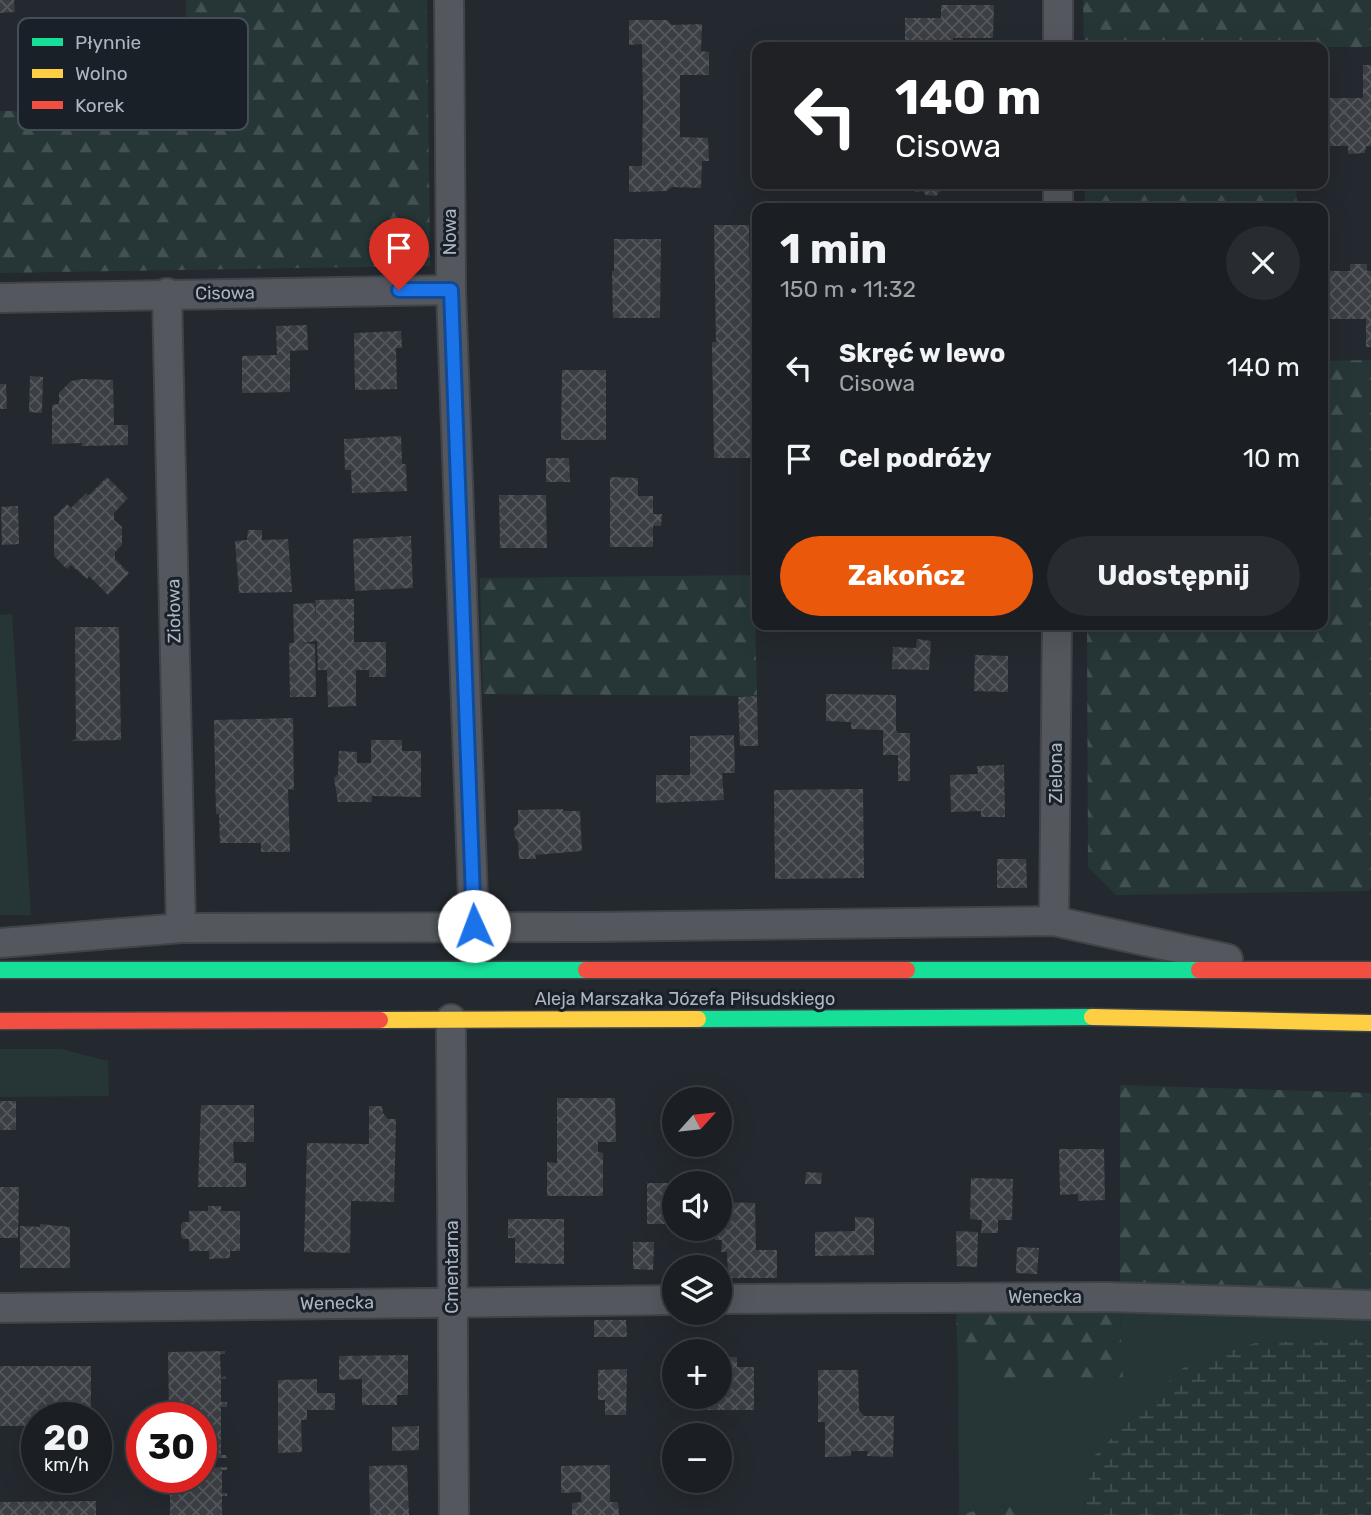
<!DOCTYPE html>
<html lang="pl">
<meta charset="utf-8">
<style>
:root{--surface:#1b1f23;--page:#282c30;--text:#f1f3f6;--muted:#a0a2a6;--line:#393d41;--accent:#ea580c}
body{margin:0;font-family:Rubik,sans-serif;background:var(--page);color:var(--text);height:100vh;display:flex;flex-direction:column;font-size:26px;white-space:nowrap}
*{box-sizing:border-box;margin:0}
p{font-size:23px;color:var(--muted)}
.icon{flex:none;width:38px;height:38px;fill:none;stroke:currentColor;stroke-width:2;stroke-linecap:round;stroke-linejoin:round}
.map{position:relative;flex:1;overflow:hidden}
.details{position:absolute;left:752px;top:203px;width:576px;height:427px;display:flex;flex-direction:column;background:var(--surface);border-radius:14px;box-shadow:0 7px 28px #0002,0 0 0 2px var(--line)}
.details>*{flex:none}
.banner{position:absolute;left:752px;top:42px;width:576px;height:147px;border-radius:14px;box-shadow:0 7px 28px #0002,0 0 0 2px var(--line);background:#202124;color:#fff;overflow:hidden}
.needle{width:46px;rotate:63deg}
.fabs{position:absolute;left:662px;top:1087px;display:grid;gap:14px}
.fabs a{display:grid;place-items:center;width:70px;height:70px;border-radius:50%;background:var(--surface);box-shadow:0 7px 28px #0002,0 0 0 2px var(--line);font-size:35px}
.speed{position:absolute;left:21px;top:1402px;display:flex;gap:14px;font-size:35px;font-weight:700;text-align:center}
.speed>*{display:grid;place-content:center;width:91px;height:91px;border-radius:50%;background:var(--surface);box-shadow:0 7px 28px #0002,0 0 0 2px var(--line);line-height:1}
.speed small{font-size:18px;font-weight:400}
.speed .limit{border:10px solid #d22;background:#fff;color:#111}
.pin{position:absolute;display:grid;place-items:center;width:60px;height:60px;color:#fff;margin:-72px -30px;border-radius:50% 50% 50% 0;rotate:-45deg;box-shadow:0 0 7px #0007}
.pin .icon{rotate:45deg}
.me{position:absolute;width:77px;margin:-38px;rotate:358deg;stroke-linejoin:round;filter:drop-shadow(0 0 5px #0008)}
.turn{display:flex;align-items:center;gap:24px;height:147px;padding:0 28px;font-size:32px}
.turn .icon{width:91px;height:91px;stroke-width:2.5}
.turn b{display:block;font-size:49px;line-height:60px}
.round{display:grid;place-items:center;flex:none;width:74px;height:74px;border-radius:37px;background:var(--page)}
.overview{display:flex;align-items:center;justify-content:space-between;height:119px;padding:0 28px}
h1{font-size:42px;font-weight:700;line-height:52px}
.button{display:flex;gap:14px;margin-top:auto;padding:14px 28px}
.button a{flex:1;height:80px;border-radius:42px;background:var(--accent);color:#fff;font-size:28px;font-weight:700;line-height:80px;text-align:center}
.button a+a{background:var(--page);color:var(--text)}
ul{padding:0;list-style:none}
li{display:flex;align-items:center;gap:21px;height:91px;padding:0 28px}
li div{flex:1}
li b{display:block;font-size:26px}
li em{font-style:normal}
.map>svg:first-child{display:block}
</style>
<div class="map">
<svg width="1371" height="1515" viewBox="0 0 1371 1515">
<defs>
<pattern id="forest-firs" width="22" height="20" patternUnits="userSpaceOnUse" patternTransform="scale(1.75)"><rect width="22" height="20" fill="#263637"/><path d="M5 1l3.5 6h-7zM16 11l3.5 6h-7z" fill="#435152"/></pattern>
<pattern id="wetland-marsh" width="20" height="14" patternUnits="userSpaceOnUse" patternTransform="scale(1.75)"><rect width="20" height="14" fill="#263637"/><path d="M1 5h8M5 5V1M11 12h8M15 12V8" fill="none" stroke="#435152"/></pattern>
<pattern id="building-cross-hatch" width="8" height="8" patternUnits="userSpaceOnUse" patternTransform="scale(1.75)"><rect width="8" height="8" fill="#3b3f44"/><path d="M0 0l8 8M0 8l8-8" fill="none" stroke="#55585d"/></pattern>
</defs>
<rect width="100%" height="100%" fill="#24292f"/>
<g fill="#263637">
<path d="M12 614 31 915H0V615Z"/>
<path d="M0 1049H61L108 1061 109 1096 0 1097Z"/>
<path d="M1120 1311 1371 1317V1341L1351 1339 1255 1343 1094 1456 1082 1515H1043L1025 1508 998 1505 959 1515 958 1363 1004 1379 1123 1378Z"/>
</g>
<g fill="url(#forest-firs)">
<path d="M186 0H427L430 266 0 273V111L185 110Z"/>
<path d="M1083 0H1371V47H1084Z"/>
<path d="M1085 184H1296L1297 208H1085Z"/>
<path d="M1371 360V889L1367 891 1116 895 1088 867 1087 625H1323V361Z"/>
<path d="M754 575 757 696 483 694 480 578Z"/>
<path d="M1120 1085 1371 1093V1289L1120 1284Z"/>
<path d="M956 1309 1120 1311 1123 1378 1036 1383 1004 1379 958 1363Z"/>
<path d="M998 1505 1025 1508 1043 1515H959Z"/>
</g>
<path fill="url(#wetland-marsh)" d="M1351 1339 1371 1341V1515H1082L1094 1456 1185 1366 1255 1343Z"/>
<g fill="url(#building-cross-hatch)">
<path d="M0 0H14L15 12 0 13Z"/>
<path d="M941 5H994L993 38H953V47H898L905 41V18H941Z"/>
<path d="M629 20H667L672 25 702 24 701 51 709 52V75H680V137L708 138 709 161H702L701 188 672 187 666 191 629 192V166H642L643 104 642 44 629 45Z"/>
<path d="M1363 65H1371V146H1366L1365 153 1348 154V146H1323V98H1363Z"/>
<path d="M915 184H954V191H940L936 196 926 195 922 191 915 192Z"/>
<path d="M714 225H749L753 458H714L712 342H716Z"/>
<path d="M614 239H661L660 318H613L612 271H614Z"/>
<path d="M1350 264H1367V271H1371V347H1366V319H1325L1323 271H1350Z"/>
<path d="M307 325 308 350 290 351V392L242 393V356L277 355 276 326Z"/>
<path d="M401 331 402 348H396L397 389 355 390 354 333Z"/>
<path d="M562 370H606V440H561Z"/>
<path d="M30 376 43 377 42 413 29 412Z"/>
<path d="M81 379 113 380 114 425H128V445L82 446V443L52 444V405L59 404V393L71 381Z"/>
<path d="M0 384H6L7 409H0Z"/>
<path d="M401 436 402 464H406L407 491 352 493 351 470H345L344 439Z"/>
<path d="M546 458H569L570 482H546Z"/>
<path d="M107 477 128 498 114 513V520L122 527V545L115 552V559L129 573 108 595 89 576 87 579 71 565 67 569 54 556V517L67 504 71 508 86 493 88 496Z"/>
<path d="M610 477 638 478V496H653V514H662L661 526H653V547H610Z"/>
<path d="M499 495H546L547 548H500Z"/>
<path d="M18 506 19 544 2 545 1 507Z"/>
<path d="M248 530H262V540L288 539 292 592 239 593 235 541 247 540Z"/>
<path d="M411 536 413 588 355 591 353 539Z"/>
<path d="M354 599V642H386V677H369V670H356V706L328 707 327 670H318L317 641 302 643 315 644 316 697H290L289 643H294L293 604 314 603 316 616 315 600Z"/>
<path d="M75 627H119L121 740 71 741 76 739Z"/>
<path d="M917 639 931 641 929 670 892 669 893 647 916 648Z"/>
<path d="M975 655 1008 656V692L974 691Z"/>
<path d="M826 694 896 695V730L898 733H910V781H898V755H883V730L851 729V722L826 721Z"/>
<path d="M757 696 758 746H740L738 697Z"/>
<path d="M293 718 294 790 288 789 290 852H261V843H220L219 814H216L214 720Z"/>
<path d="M734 735 735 773H722L724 800 656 803V775H690V736Z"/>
<path d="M371 740H402V751H421V797L372 796V802H338L334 778 338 774 339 751 357 752V763H371Z"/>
<path d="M1004 765 1005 817H981V811L951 812 950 775 978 774 977 766Z"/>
<path d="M863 789 864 878 775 879 774 790Z"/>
<path d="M563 809V811H580L582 851 535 855 536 859H519L518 841 515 837 514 828 518 824V810Z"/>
<path d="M997 859H1026L1027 888H997Z"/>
<path d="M557 1098H615L616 1142H598V1152L603 1153V1196H547V1162L557 1163Z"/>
<rect x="0" y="1101" width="16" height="29"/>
<path d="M201 1105H254V1142H233L234 1163H246V1187H198Z"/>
<path d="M369 1106H382L383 1113 388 1119H396L394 1202 351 1201 350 1253 304 1252 307 1143 369 1144Z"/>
<path d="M1059 1149H1104L1105 1200 1078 1201V1194L1060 1195Z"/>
<path d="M806 1172 822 1173 821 1184H805Z"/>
<path d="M971 1178 1013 1179 1012 1220H998V1233H981L982 1220 970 1219Z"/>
<rect x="647" y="1183" width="27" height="41"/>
<path d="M0 1187H19L18 1238H0Z"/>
<path d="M719 1202 755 1203 756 1250H777V1278H728L727 1252H721L722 1240H715V1228H719Z"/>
<path d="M208 1206H221V1211H240V1251H230V1258L209 1259V1251H189V1239H183L181 1236V1225L183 1222H189V1211H208Z"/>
<path d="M855 1217 874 1218V1255L815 1256V1232L855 1231Z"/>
<path d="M508 1219H564V1264L515 1263V1238H508Z"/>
<path d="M40 1224 70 1227V1268H20V1226L40 1227Z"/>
<path d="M956 1231 978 1232 977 1267 957 1266Z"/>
<path d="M633 1242H654L653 1270 633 1269Z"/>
<path d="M1017 1247 1039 1248 1037 1274 1016 1273Z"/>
<path d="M594 1320H626L627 1337H594Z"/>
<path d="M225 1351V1354H220L221 1377 226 1376V1379H221V1402H227V1407H221V1455H226L227 1458H201V1418H169L168 1352Z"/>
<path d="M408 1355V1395H397V1405H362V1379L339 1380V1356Z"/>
<path d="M723 1357H737V1367H754V1410H706V1396H719V1367H723Z"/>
<path d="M0 1366H91V1418H37V1426H0Z"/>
<path d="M627 1369 626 1415H605V1400H598V1370Z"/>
<path d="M818 1370H858L859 1410 864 1416H894L893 1457 867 1456 868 1451H851V1456L825 1457V1422H818Z"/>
<path d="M317 1379V1393H335V1410H307V1420H301L302 1452 278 1453V1380Z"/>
<path d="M419 1426V1450L392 1451V1427Z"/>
<path d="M407 1465 409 1515H370L369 1466Z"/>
<path d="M610 1465V1502H618L619 1515H572V1503L581 1502V1492L561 1493V1466Z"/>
<path d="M227 1467V1470H222V1493H227V1496H222V1515H170V1477H201V1468Z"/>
<path d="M96 1501V1515H0V1502Z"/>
</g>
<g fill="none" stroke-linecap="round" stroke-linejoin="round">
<defs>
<g id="street">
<path d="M449 0 451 290 474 926"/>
<path d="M1058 47V0"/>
<path d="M1058 208V184"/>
<path d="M167 293 181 928"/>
<path d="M0 298 451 290"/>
<path d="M1054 921 1057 625"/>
<path d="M0 943 181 928 594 927 1054 921 1228 959"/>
<path d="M451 1019 454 1515"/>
<path d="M719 1299 1107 1297 1371 1305"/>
<path d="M0 1308 674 1300"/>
</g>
<g id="fast">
<path d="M0 970H586"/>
<path d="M907 970H1199"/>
<path d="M698 1019 1092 1017"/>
</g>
<g id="slow">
<path d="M1092 1017 1371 1023"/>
<path d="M380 1020 698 1019"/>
</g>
<g id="jam">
<path d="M586 970H907"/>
<path d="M1199 970H1371"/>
<path d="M0 1021 380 1020"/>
</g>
</defs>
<use href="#street" stroke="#404348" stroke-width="32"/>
<use href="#fast" stroke="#404348" stroke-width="19"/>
<use href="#slow" stroke="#404348" stroke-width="19"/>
<use href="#jam" stroke="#404348" stroke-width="19"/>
<use href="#street" stroke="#54585e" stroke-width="28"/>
<use href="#fast" stroke="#16e098" stroke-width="16"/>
<use href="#slow" stroke="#ffcf43" stroke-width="16"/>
<use href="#jam" stroke="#f24e42" stroke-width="16"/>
</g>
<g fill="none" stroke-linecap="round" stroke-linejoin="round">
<defs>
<path id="route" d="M399 290H451L474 926"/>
</defs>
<use href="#route" stroke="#114b97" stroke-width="18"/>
<use href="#route" stroke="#1a73e8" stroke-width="12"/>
</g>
<g text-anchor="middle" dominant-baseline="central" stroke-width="6" stroke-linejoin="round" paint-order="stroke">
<g font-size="18" fill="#adb5c1" stroke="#192028">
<text transform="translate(450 232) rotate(-90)">Nowa</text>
<text transform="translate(225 293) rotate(-1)">Cisowa</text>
<text transform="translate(174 611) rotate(-91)">Ziołowa</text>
<text transform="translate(1056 773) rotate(-90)">Zielona</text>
<text x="685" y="999">Aleja Marszałka Józefa Piłsudskiego</text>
<text transform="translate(452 1267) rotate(-90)">Cmentarna</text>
<text x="1045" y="1297">Wenecka</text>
<text transform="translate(337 1303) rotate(-1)">Wenecka</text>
</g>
</g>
<rect x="18" y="18" width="230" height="112" rx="10" fill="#192028" stroke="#454d56" stroke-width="2"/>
<rect x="32" y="38" width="31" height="8" fill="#16e098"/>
<rect x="32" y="69" width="31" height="9" fill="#ffcf43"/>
<rect x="32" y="101" width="31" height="8" fill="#f24e42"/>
<g font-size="19" fill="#adb5c1">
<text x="75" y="49">Płynnie</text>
<text x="75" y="80">Wolno</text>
<text x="75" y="112">Korek</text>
</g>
</svg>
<div class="fabs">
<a><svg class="needle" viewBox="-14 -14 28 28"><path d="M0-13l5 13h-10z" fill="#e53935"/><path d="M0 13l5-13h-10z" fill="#a0a2a6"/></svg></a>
<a><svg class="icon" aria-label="sound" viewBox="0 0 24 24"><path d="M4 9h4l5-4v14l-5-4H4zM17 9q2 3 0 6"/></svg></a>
<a><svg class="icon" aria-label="layers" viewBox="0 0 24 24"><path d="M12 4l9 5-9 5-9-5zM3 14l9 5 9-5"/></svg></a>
<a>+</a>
<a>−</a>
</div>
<div class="speed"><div>20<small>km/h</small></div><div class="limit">30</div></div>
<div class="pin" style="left:399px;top:290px;background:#d93025"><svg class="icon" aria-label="arrive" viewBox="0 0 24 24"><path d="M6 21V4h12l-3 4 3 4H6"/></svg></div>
<svg class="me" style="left:474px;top:926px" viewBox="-20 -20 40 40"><circle r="19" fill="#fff"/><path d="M0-13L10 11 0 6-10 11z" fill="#1a73e8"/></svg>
<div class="banner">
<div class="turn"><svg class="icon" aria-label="left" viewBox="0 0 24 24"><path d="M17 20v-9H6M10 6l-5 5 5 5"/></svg><div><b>140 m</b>Cisowa</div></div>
</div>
<section class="details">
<div class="overview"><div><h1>1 min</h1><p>150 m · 11:32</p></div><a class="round"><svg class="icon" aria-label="close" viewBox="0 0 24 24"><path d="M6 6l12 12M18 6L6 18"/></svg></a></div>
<ul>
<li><svg class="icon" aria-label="left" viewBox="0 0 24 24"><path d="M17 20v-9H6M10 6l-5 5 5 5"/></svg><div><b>Skręć w lewo</b><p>Cisowa</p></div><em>140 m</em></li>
<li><svg class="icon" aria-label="arrive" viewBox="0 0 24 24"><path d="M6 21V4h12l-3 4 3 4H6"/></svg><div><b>Cel podróży</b></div><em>10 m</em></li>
</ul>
<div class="button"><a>Zakończ</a><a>Udostępnij</a></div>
</section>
</div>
